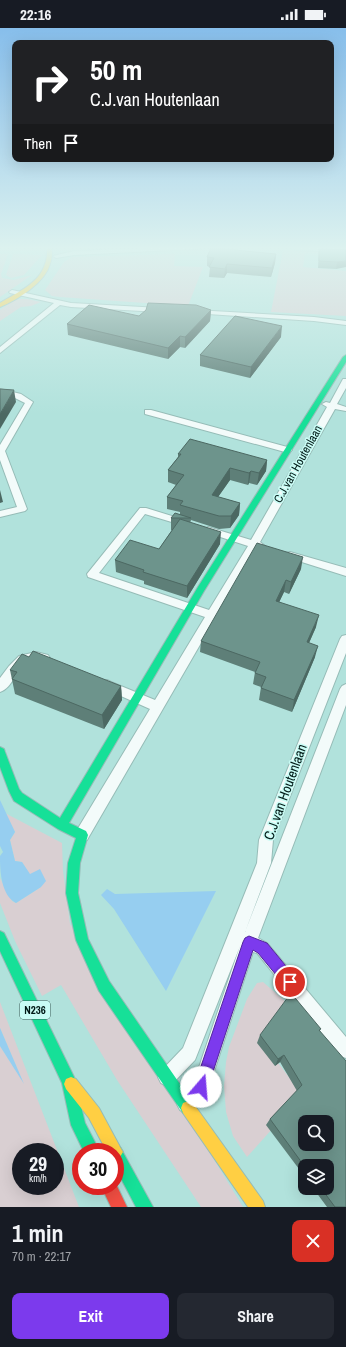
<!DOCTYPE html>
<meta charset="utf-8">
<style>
:root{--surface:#171b24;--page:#242831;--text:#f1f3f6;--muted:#9ea1a6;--accent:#7c3aed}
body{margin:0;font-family:"Archivo Narrow",sans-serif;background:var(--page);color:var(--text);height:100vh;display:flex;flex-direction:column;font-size:15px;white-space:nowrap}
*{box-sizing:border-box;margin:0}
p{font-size:13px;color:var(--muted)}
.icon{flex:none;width:22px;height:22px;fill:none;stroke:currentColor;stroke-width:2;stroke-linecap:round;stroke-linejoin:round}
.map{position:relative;height:1179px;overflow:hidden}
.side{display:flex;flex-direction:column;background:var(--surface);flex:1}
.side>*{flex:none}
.guide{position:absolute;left:12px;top:12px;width:322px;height:122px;border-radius:8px;box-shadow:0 4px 16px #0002;background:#202124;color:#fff;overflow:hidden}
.buttons{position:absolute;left:298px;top:1087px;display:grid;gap:8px}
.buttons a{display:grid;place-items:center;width:36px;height:36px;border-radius:8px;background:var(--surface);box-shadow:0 4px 16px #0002;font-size:20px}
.speed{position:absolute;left:12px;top:1115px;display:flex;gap:8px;font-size:20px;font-weight:700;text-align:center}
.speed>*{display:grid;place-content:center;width:52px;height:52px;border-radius:50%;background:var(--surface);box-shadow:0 4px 16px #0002;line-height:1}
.speed small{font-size:10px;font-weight:400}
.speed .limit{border:6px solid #d22;background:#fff;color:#111}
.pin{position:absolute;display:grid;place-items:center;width:34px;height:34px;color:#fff;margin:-17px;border:2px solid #fff;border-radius:50%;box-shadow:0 1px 4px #0007}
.me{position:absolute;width:44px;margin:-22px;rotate:18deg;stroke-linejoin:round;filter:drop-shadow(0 0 3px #0008)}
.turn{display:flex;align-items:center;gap:14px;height:84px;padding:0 12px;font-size:18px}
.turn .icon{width:52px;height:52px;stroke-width:2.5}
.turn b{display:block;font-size:28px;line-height:34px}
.then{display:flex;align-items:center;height:38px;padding:0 12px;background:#0003;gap:8px;font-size:15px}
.round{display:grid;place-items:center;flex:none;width:42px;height:42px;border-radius:8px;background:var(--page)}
.overview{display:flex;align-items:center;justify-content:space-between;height:68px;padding:0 12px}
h1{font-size:24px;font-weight:700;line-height:30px}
.primary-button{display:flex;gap:8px;margin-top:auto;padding:8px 12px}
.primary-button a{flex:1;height:46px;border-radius:8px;background:var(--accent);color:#fff;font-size:16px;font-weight:700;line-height:46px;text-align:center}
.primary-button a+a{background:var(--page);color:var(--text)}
.status{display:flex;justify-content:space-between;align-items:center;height:28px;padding:0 20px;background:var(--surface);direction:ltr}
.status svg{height:11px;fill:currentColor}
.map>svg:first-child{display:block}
</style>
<div class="status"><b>22:16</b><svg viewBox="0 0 49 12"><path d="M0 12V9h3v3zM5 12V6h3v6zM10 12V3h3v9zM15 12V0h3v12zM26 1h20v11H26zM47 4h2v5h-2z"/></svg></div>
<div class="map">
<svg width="346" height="1179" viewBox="0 0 346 1179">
<rect width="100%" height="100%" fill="#b1e2dc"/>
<g fill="#d9cfd2" fill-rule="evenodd">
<path d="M283 222H306L346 225H305L303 239 346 243V288L271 284Z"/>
<path d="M0 226H8L1 246 2 250 14 252 32 247 0 269Z"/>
<path d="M13 226 42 227 24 247 11 250 6 247Z"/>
<path d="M175 226 174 238 203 239 188 278 60 269 52 268 45 262 64 234 72 229Z"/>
<path d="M20 271H27L41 274 31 278 21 279 0 293V282L13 273Z"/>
<path d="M5 785 62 815 63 843 70 896 243 1179H201L117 1052 61 957 42 968 15 913 0 875V850L12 873 16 875 41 859 30 847 22 834 15 833 10 812 15 804Z"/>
<path d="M263 954 286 974 260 1011 298 1061 273 1100 247 1129 233 1108 226 1084 224 1058 226 1034 229 1019 247 971 257 955Z"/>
<path d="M0 974 79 1179H0V1018L22 1052 0 1000ZM21 1124H55V1158H21Z"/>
</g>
<g fill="#96cef0">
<path d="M0 772 15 804 10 812 15 833 22 834 30 846 40 841 46 853 41 859 16 875C1 867 0 843 0 828L3 824 0 818Z"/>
<path d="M107 861 115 866 216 863 166 963 114 881 101 867Z"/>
<path d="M0 1000 24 1056 0 1018Z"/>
</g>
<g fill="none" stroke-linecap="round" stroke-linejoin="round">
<defs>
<g id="street">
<path d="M149 220H213L74 227 56 230 53 228 74 223Z"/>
<path d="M293 220H346V224L296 222Z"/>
<path d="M12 262 71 275 160 280 163 282 160 284 71 279 60 277 0 325V319L54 275 10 265 9 264Z"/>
<path d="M195 282 314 289 346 293V297L314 293 193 285V283Z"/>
<path d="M343 351H346V360L337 376 346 379V383L335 381 260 514 265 518 260 521 256 520 87 812 82 814 77 812 75 807 77 802 150 681 103 660 101 657 103 654 107 652 111 654 155 672 205 589 88 549 87 546 140 480H146L188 493 190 495 185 498 145 486 99 545 209 582 248 518 205 504 203 502 208 499 251 512 327 379 322 376 326 374 330 375Z"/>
<path d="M0 361 21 366 33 374 5 423 27 481 25 483 0 489V483L17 479 0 432V417L25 375 15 370 0 365Z"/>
<path d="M145 382H151L291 420 292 422 288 425 285 424 145 386Z"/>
<path d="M290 524 346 540V548L286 529 285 527 286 525Z"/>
<path d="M346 607V625L273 812 271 835 245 904 340 661 342 658 346 656V677L258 910 267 915 346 1009V1030L340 1028 257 925 253 924 207 1065 192 1082 186 1085 180 1082 177 1076 180 1070 194 1054 240 918 195 1032 173 1055 167 1058 161 1055 158 1049 161 1043 183 1020 257 835 259 812 340 611 342 608Z"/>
<path d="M36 624 48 627 50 630 48 633C42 635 36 631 29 634 16 640 13 660 0 664V650L9 638 19 628Z"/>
</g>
<g id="fast">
<path d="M346 327V334L204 563 69 795 86 803 88 807 80 835 78 865 88 911 109 953 193 1075 195 1080 193 1085 188 1087 183 1085 99 963 76 912 66 865 68 835 76 810 58 801 14 773 9 763 0 739V719L4 721 5 724 19 761 22 765 60 790 198 559 343 329Z"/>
<path d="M0 903 4 905 74 1049 85 1095 100 1124H84L71 1097 62 1055 0 923Z"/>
<path d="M115 1116 120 1119 153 1179H136L115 1139V1124H107L110 1119Z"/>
</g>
<g id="slow">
<path d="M47 220H52C52 226 52 231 50 236 45 255 17 272 0 279V275C16 265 39 256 45 236 47 231 47 226 47 220Z"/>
<path d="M71 1049 76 1051 99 1080 120 1119 123 1124 120 1129 115 1132V1124H107L89 1090 66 1061 64 1056 66 1051Z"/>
<path d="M188 1073 193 1075 263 1173 265 1179H248L183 1085 181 1080 183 1075Z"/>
</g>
<path id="jam" d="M115 1154 127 1179H111L101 1158H115Z"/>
</defs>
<use href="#street" stroke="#96bcb7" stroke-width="2"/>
<use href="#fast" stroke="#96bcb7" stroke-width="2"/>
<use href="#slow" stroke="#96bcb7" stroke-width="2"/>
<use href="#jam" stroke="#96bcb7" stroke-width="2"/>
<use href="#street" fill="#f3fbfa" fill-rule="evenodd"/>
<use href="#fast" fill="#16e098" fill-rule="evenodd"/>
<use href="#slow" fill="#ffcf43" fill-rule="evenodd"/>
<use href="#jam" fill="#f24e42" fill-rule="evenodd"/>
</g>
<g fill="#5e7f78">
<path d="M225 221 276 226 275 235 271 249 227 245 224 250 209 249 210 239 207 238V229Z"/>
<path d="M319 221 346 222 336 241 318 240Z"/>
<path d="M211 282 210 293 185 320 180 319 168 331 68 307 67 296Z"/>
<path d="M281 309 250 350 200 338V327Z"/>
<path d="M178 426 267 432 266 443 257 457 249 455 248 457 230 452 218 469 240 475 239 487 230 500 219 501 191 492 190 495 220 516 187 570 144 556V553L116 544 115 532 159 521 172 502H171V490L180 486V484L167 481V469L176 457 168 454V442L178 429Z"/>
<path d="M301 541 289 566 284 564 279 574 316 599 309 615 315 629 292 684 259 672 261 659 253 656 255 644 200 624 201 613Z"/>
<path d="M29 629 121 658 122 672 104 701 15 666 10 642Z"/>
<path d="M320 1002 346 1179H327L313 1160H327L305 1138V1149L266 1097 270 1091 297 1063 280 1034 275 1038 257 1015 260 1007Z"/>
</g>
<g fill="#4c6862">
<path d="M276 226 275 235 271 249 272 240Z"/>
<path d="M346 233V239L336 241 337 234Z"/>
<path d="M227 236V245L224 250 225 241Z"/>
<path d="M211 282 210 293 185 320V309Z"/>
<path d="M282 298 281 309 250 350 251 339Z"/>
<path d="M180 308V319L168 331V320Z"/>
<path d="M14 362 16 374 0 401V386Z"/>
<path d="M267 432 266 443 257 457 259 445Z"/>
<path d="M230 440V452L211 479 212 467Z"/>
<path d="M251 443 249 455 248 457 249 445Z"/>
<path d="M0 462 3 474 0 475Z"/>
<path d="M240 475 239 487 230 500 231 488Z"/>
<path d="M221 504 220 516 187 570V558Z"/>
<path d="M303 529 301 541 289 566 291 554Z"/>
<path d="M286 552 284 564 274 585 276 573Z"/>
<path d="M319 587 316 599 304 626 307 614Z"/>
<path d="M318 618 315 629 292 684 294 672Z"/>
<path d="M121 658 122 672 104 701 102 687Z"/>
<path d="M284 1027 280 1034 275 1038 278 1031Z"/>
</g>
<g fill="#6d948c" stroke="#4c6862" fill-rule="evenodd">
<path d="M211 220H225V221L276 226 272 240 227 236 225 241 209 239 214 230 207 229Z"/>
<path d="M319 221 346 222V233L337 234 319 233Z"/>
<path d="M148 275 196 277 211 282 185 309 180 308 168 320 67 296 89 277 139 288 146 282Z"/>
<path d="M235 288 282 298 251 339 200 327Z"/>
<path d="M0 361 14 362 0 386Z"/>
<path d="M190 411 267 432 259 445 251 443 249 445 230 440 212 467 240 475 231 488H219L180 477 183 473 167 469 184 447 168 442 181 426H178Z"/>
<path d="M175 485 191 490H171Z"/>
<path d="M180 491 221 504 187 558 143 544 144 542 115 532 130 512 159 521Z"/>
<path d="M257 515 303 529 291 554 286 552 276 573 319 587 307 614 318 618 294 672 261 660 266 649 255 645 260 634 201 613Z"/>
<path d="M33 623 121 658 102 687 12 651 17 644 10 642 22 626 29 629Z"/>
<path d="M291 965 321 1001 319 1002 346 1033V1179H335L321 1160H327V1138H305V1139L270 1091 302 1057 284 1027 278 1031 260 1007ZM305 1094H327V1116H305Z"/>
</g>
<linearGradient id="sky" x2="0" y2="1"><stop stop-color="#87beeb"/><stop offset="0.57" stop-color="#dcf2ef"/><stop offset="1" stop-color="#dcf2ef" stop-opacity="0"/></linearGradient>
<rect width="346" height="386" fill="url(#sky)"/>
<path fill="#7c3aed" stroke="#51269a" d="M249 908 267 915 295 949 297 954 295 959 290 961 286 959 258 925 253 922 208 1059 206 1064 201 1066 196 1064 194 1059 243 914 245 910Z"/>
<g text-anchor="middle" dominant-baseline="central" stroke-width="3" stroke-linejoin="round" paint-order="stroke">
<rect fill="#c9fcf5" stroke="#3c5d59" stroke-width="1" x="20" y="973" width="30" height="18" rx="3"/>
<g font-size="11" font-weight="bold" fill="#001916">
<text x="35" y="982">N236</text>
</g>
<g font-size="12" fill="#001916" stroke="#c9fcf5">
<text transform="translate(298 436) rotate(-61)">C.J.van Houtenlaan</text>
</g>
<g font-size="14" fill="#001916" stroke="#c9fcf5">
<text transform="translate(285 764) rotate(-70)">C.J.van Houtenlaan</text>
</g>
</g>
</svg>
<div class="buttons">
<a><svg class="icon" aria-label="search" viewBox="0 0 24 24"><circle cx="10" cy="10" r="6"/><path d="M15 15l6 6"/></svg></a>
<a><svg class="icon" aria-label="layers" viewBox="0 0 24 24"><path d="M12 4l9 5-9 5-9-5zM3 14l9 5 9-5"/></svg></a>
</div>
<div class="speed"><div>29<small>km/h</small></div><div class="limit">30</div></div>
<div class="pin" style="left:290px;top:954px;background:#d93025"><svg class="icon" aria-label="arrive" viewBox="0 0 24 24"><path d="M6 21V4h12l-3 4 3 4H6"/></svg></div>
<svg class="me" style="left:201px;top:1059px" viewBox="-20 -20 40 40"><circle r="19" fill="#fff"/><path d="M0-13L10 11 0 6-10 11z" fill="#7c3aed"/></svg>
<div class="guide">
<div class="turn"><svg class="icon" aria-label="right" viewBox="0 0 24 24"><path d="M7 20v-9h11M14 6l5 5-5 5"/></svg><div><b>50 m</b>C.J.van Houtenlaan</div></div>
<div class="then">Then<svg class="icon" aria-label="arrive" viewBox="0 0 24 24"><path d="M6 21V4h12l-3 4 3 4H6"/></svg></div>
</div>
</div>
<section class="side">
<div class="overview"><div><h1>1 min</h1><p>70 m · 22:17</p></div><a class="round" style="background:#d93025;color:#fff"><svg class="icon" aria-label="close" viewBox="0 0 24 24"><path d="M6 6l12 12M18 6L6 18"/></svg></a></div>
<div class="primary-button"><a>Exit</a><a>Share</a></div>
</section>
